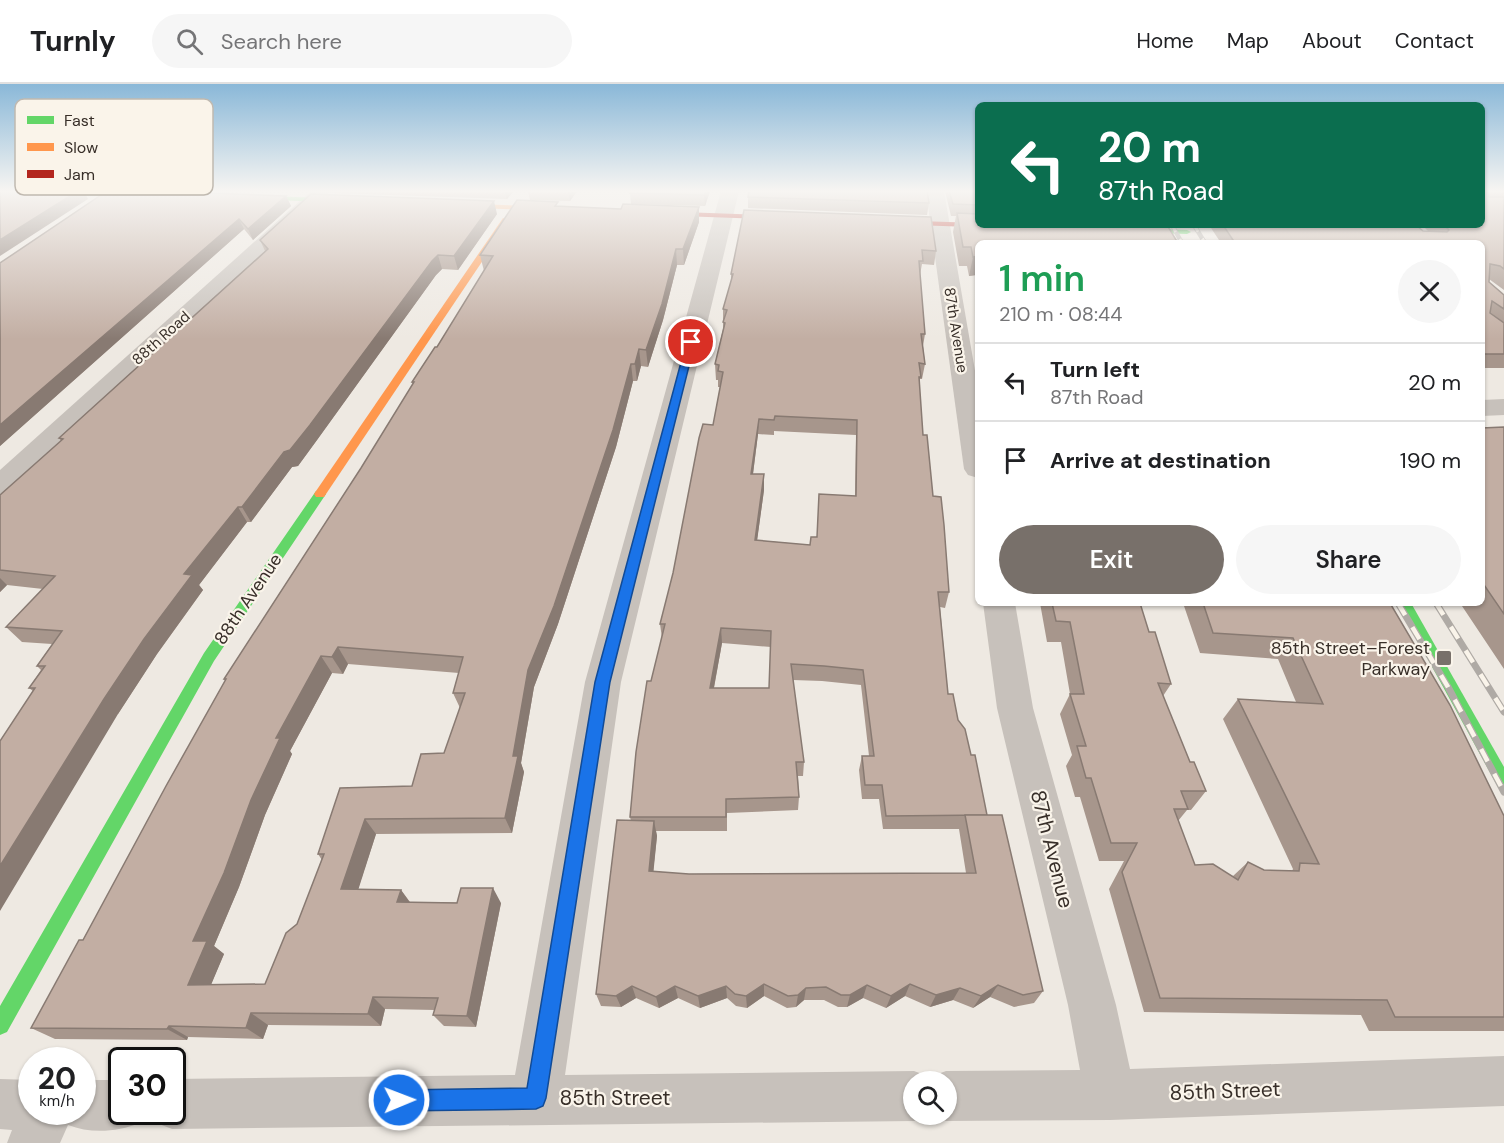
<!DOCTYPE html>
<meta charset="utf-8">
<style>
:root{--surface:#fff;--page:#f6f6f6;--text:#202124;--muted:#757577;--line:#e0e0e0;--accent:#78706a}
body{margin:0;font-family:"DM Sans",sans-serif;background:var(--page);color:var(--text);height:100vh;display:flex;flex-direction:column;font-size:22px;white-space:nowrap}
*{box-sizing:border-box;margin:0}
p{font-size:20px;color:var(--muted)}
.icon{flex:none;width:33px;height:33px;fill:none;stroke:currentColor;stroke-width:2;stroke-linecap:round;stroke-linejoin:round}
.map{position:relative;flex:1;overflow:hidden}
.panel{position:absolute;left:975px;top:156px;width:510px;height:366px;display:flex;flex-direction:column;background:var(--surface);border-radius:9px;box-shadow:0 2px 4px #0004}
.panel>*{flex:none}
.top-card{position:absolute;left:975px;top:18px;width:510px;height:126px;border-radius:9px;box-shadow:0 2px 4px #0004;background:#0b6e4f;color:#fff;overflow:hidden}
.tools{position:absolute;left:903px;top:987px;display:grid;gap:12px}
.tools a{display:grid;place-items:center;width:54px;height:54px;border-radius:50%;background:var(--surface);box-shadow:0 2px 4px #0004;font-size:30px}
.speed{position:absolute;left:18px;top:963px;display:flex;gap:12px;font-size:30px;font-weight:700;text-align:center}
.speed>*{display:grid;place-content:center;width:78px;height:78px;border-radius:50%;background:var(--surface);box-shadow:0 2px 4px #0004;line-height:1}
.speed small{font-size:15px;font-weight:400}
.speed .limit{border:3px solid #111;border-radius:9px;background:#fff;color:#111}
.pin{position:absolute;display:grid;place-items:center;width:51px;height:51px;color:#fff;margin:-26px;border:3px solid #fff;border-radius:50%;box-shadow:0 2px 6px #0007}
.me{position:absolute;width:66px;margin:-33px;rotate:89deg;stroke-linejoin:round;filter:drop-shadow(0 0 4px #0008)}
.turn{display:flex;align-items:center;gap:21px;height:126px;padding:0 24px;font-size:27px}
.turn .icon{width:78px;height:78px;stroke-width:2.5}
.turn b{display:block;font-size:42px;line-height:51px}
.round{display:grid;place-items:center;flex:none;width:63px;height:63px;border-radius:32px;background:var(--page)}
.head{display:flex;align-items:center;justify-content:space-between;height:102px;padding:0 24px}
h1{font-size:36px;font-weight:600;line-height:45px;color:#1e9e55}
.primary-button{display:flex;gap:12px;margin-top:auto;padding:12px 24px}
.primary-button a{flex:1;height:69px;border-radius:36px;background:var(--accent);color:#fff;font-size:24px;font-weight:600;line-height:69px;text-align:center}
.primary-button a+a{background:var(--page);color:var(--text)}
ul{padding:0;list-style:none}
li{display:flex;align-items:center;gap:18px;height:78px;padding:0 24px;border-top:2px solid var(--line)}
li div{flex:1}
li b{display:block;font-size:22px}
li em{font-style:normal}
header{display:flex;align-items:center;gap:36px;box-sizing:border-box;height:84px;padding:0 30px;background:var(--surface);border-bottom:2px solid var(--line)}
header strong{font-size:28px}
nav{display:flex;gap:33px;margin-inline-start:auto;font-size:21px}
.search{width:420px;height:54px;background:var(--page);display:flex;align-items:center;gap:15px;box-sizing:border-box;padding:0 21px;border-radius:33px;color:var(--muted);font-size:22px}
.map>svg:first-child{display:block}
</style>
<header>
<strong>Turnly</strong>
<div class="search"><svg class="icon" aria-label="search" viewBox="0 0 24 24"><circle cx="10" cy="10" r="6"/><path d="M15 15l6 6"/></svg>Search here</div>
<nav><a>Home</a><a>Map</a><a>About</a><a>Contact</a></nav>
</header>
<div class="map">
<svg width="1504" height="1059" viewBox="0 0 1504 1059">
<rect width="100%" height="100%" fill="#eee9e2"/>
<g fill="none" stroke-linecap="round" stroke-linejoin="round">
<g fill="#c7c1bb" fill-rule="evenodd">
<path d="M311 107H330L10 407 0 410V386Z"/>
<path d="M721 107H739L621 598 565 991 914 987 930 993 946 987 1080 986 1068 921 997 624 983 519H1015L1033 624 1116 921 1130 985 1504 972V1022L1110 1036 946 1037 930 1031 914 1037 172 1045 154 1038 150 1028H172V995L515 991 585 598ZM914 998H946V1030H914Z"/>
<path d="M926 107H944L978 304V394L968 391 964 385Z"/>
<path d="M1504 315V331L1482 332V316Z"/>
<path d="M0 995 32 996V1028H82V996H122V1028H145L140 1039C117 1048 91 1050 68 1041L60 1059H7L12 1046 0 1045Z"/>
</g>
<g fill="#63d668" fill-rule="evenodd">
<path d="M241 111 351 115 355 117 351 119 244 115H241Z"/>
<path d="M1125 144 1187 146 1191 148 1187 150 1122 148 1121 146Z"/>
<path d="M320 406 326 410 214 577 7 948 0 951V922L204 569 316 407Z"/>
<path d="M1397 519H1411L1504 683V705L1498 703Z"/>
</g>
<g fill="#ff974d" fill-rule="evenodd">
<path d="M73 107C90 107 142 103 154 110L150 112 77 109Z"/>
<path d="M448 119 558 123 562 125 558 127 451 123H448Z"/>
<path d="M503 134 510 136 324 413H316L314 410 316 407Z"/>
</g>
<g fill="#b3261e" fill-rule="evenodd">
<path d="M655 127 789 132 793 134 789 136 652 131V127Z"/>
<path d="M889 136 978 139V141L1003 142 999 144 886 140V136Z"/>
</g>
<defs>
<g id="rail-far1">
<path d="M1172 141 1182 159"/>
<path d="M1194 141 1205 159"/>
</g>
<g id="rail">
<path d="M1398 519 1448 603 1504 708"/>
<path d="M1436 519 1504 628"/>
</g>
</defs>
<use href="#rail-far1" stroke="#afaaa5" stroke-width="4.5"/>
<use href="#rail" stroke="#afaaa5" stroke-width="7"/>
<use href="#rail-far1" stroke="#faf4ea" stroke-width="3" stroke-dasharray="8" stroke-linecap="butt"/>
<use href="#rail" stroke="#faf4ea" stroke-width="4.5" stroke-dasharray="14" stroke-linecap="butt"/>
</g>
<g fill="#a7968c" fill-rule="evenodd">
<path d="M331 107H514L507 115 332 109Z"/>
<path d="M528 107H577L570 117 530 116Z"/>
<path d="M631 107H710L705 122 631 120 630 109Z"/>
<path d="M945 107H978V202L976 191 969 192 967 182H959L953 148 956 132H951Z"/>
<path d="M1482 107H1504V206L1489 195V198L1504 211V284H1482V159H1221L1209 141H1416L1423 147 1429 148 1422 141H1482Z"/>
<path d="M286 112 291 122 253 156 244 145 0 362V179Z"/>
<path d="M748 113 929 119 927 131 748 124Z"/>
<path d="M559 122 699 138 684 181H677L663 236 648 283 641 282 637 297H633L616 363 558 540 534 603 521 679 524 688 512 749 376 750 358 805 401 806 410 818 501 819 476 943 444 942 433 931 435 926 385 925 381 942 268 941 263 955 188 953 187 956 55 955 31 944 83 856 225 597 224 595 361 384 413 301 412 298 437 263 484 187 480 171ZM348 580 459 589 453 609 460 624 444 669 412 702 340 704 318 770 322 776 297 840 265 900H211L224 870 214 862 239 803 265 731 292 670 290 667 332 589 343 590Z"/>
<path d="M744 126 936 167 934 181 922 180 920 191 925 250 923 262 925 280 922 295H920L919 301 923 351 949 508 945 524 940 523 948 610 971 671 987 731 1043 907 1034 919 1014 923 990 913 973 924 953 916 930 923 905 912 886 924 863 914 847 923H838L824 916H804L796 923 787 924 764 912 747 924 736 922 727 914 700 924 678 914 659 924 636 914 621 923 601 922 596 910 631 737 630 733 651 597 662 554 660 540 713 341 720 303H718V296H716L715 280 723 245V225L731 197V190ZM774 347 856 351 855 412 816 453 810 461 757 456 764 406 753 390 758 350 774 351ZM722 559 771 563 769 604H714ZM793 596 822 597 861 601 869 672H862L859 686 862 715H879L883 745H959L966 789 689 790 653 788 657 752 656 747H727V729L798 726 799 713 798 692H803L804 678Z"/>
<path d="M497 130 458 186 442 185 436 191 317 356 298 382 292 383 251 438H247L199 501 203 506 157 570 118 630 33 607 29 604 41 586 37 582 52 560 22 558 6 543 43 505 7 501 0 508V411L61 357 59 354 265 167 260 156Z"/>
<path d="M1504 343V585L1460 519H1482V344Z"/>
<path d="M1040 519H1140L1149 548 1171 600 1163 612 1190 678 1206 707 1191 726H1187L1178 737 1195 781 1233 792 1248 778 1264 786 1292 787 1293 785 1223 635 1238 615 1296 618 1278 575 1200 569 1183 519H1390L1504 732V947H1369L1361 931 1144 928 1109 805 1124 777H1099L1080 713H1075L1066 682 1072 671 1060 630 1070 610 1061 558H1047Z"/>
</g>
<g fill="#887a72">
<path d="M78 107H84L88 115 0 172V156Z"/>
<path d="M505 107H514L507 115Z"/>
<path d="M568 107H577L570 117Z"/>
<path d="M706 107H710L705 122 704 111Z"/>
<path d="M286 112 291 122 253 156 248 145Z"/>
<path d="M494 117 497 130 458 186 454 172Z"/>
<path d="M699 123V138L684 181 683 165Z"/>
<path d="M239 135 244 145 0 362V341Z"/>
<path d="M676 165 677 181 663 236 648 283 646 266Z"/>
<path d="M438 171 442 185 436 191 317 356 298 382 292 383 251 438 242 423 432 177Z"/>
<path d="M978 172V180L976 191 969 192 973 173Z"/>
<path d="M639 265 641 282 637 297 635 280Z"/>
<path d="M631 280 633 297 616 363 558 540 534 603 521 679 524 688 512 749 505 734 513 672 528 586Z"/>
<path d="M759 335 758 350 751 405V390Z"/>
<path d="M764 390V406L755 472V456Z"/>
<path d="M238 423 247 438 199 501 203 506 157 570 118 630 0 827V782L104 615 144 555 184 490Z"/>
<path d="M0 494 7 501 0 508Z"/>
<path d="M721 544 722 559 711 619 710 604Z"/>
<path d="M338 563 348 580 343 590 332 573Z"/>
<path d="M321 572 332 589 290 667 292 670 265 731 239 803 214 862 224 870 206 913 188 901 193 857 276 654Z"/>
<path d="M365 735 376 750 354 819 341 805Z"/>
<path d="M654 737 657 752 652 802 649 787Z"/>
<path d="M493 804 501 819 476 943 467 932Z"/>
<path d="M401 806 411 820 397 818Z"/>
<path d="M764 900V912L747 924 746 912Z"/>
<path d="M910 900 905 912 886 924 891 912Z"/>
<path d="M867 901 863 914 847 923 850 911Z"/>
<path d="M998 901 990 913 973 924 981 912Z"/>
<path d="M632 902 636 914 621 923 616 912Z"/>
<path d="M675 902 678 914 659 924 656 913Z"/>
<path d="M726 902 727 914 700 924 698 912Z"/>
<path d="M806 904 804 916 796 923 798 911Z"/>
<path d="M960 904 953 916 930 923 936 911Z"/>
<path d="M373 913 385 925 381 942 368 930Z"/>
<path d="M251 929 268 941 263 955 246 944Z"/>
<path d="M169 942 188 953 187 956 167 945Z"/>
</g>
<g fill="#c2aea3" stroke="#887a72" stroke-width="1.5" fill-rule="evenodd">
<path d="M0 107H78L0 156Z"/>
<path d="M107 107H156L286 112 248 145 239 135 0 341V179Z"/>
<path d="M631 107H706L704 111 630 109Z"/>
<path d="M749 107H927L929 119 748 113Z"/>
<path d="M949 107H978V121L953 120Z"/>
<path d="M1482 107H1488L1489 113H1504V185L1500 182 1490 180 1489 198 1504 211V225L1492 217 1490 229 1504 239V270H1482V159H1235L1223 141H1416L1423 147 1447 148 1449 146 1444 141H1482Z"/>
<path d="M311 110 494 117 454 172 438 171 432 177 310 341 290 366 284 368 242 423H238L184 490 192 491 144 555 104 615 0 782V657L35 604H29L45 582H37L62 547 6 543 55 492 0 486V411L63 355 59 354 268 165 260 156Z"/>
<path d="M517 116 558 118 555 122 621 125 623 120 699 123 683 165H676L662 220 646 266 639 265 635 280H631L613 346 554 522 528 586 513 672H518L505 734 365 735 341 805 401 806 397 818 457 819 461 804H493L467 932 433 931 438 914 373 913 368 930 251 929 246 944 169 942 167 945 31 944 79 856H83L166 702 226 595H224L361 384 414 298H412L435 263H437L493 172 480 171ZM338 563 463 573 453 609H465L444 669 421 670 412 702 340 704 318 770H324L297 840 286 849 265 900 188 901 207 857H193L224 789 251 716 280 654H276L321 572 332 573Z"/>
<path d="M744 126 931 133 936 167 922 166 923 177H919L925 250H921L925 280 919 279 921 293H919L923 351H927L933 412 941 413 944 441 949 508H938L948 610H953L958 636 965 645 971 671H975L987 731 886 732 882 701H865L862 672H874L863 586 824 582 791 580 804 678H796L799 713 726 715V733H630L636 668 647 597H651L665 540H660L673 489 699 354 703 340 713 341 723 288 718 287 719 281 715 280 725 239 723 238 727 226 723 225 733 190H731ZM775 332 857 336 856 412 819 410 817 453H811L810 461 755 456 764 390H751L759 335 774 336ZM721 544 771 547 769 604H710Z"/>
<path d="M957 129 978 130V141H1167L1178 159H978V172L973 173 971 163H963Z"/>
<path d="M1504 343V530L1482 498V344Z"/>
<path d="M1052 519H1140L1149 548H1155L1171 600 1158 599 1190 678H1194L1206 707H1181L1188 725H1174L1195 781 1213 780 1238 796 1248 778 1264 786 1299 787 1300 779 1319 780 1238 615 1323 620 1293 554 1213 549 1203 519H1390L1450 621 1504 732V933H1395L1387 916 1160 914 1122 788 1137 759H1111L1091 694H1086L1077 662H1086L1070 610H1084L1070 538 1056 537Z"/>
<path d="M965 731H1002L1043 907 1023 911 998 901 981 912 960 904 936 911 910 900 891 912 867 901 850 911H841L826 903 806 904 798 911 788 912 764 900 746 912 735 910 726 902 698 912 675 902 656 913 632 902 616 912 596 910 617 736 654 737 649 787 689 790 976 789Z"/>
</g>
<linearGradient id="sky" x2="0" y2="1"><stop stop-color="#8ab8d8"/><stop offset="0.42" stop-color="#f7f5f2"/><stop offset="1" stop-color="#f7f5f2" stop-opacity="0"/></linearGradient>
<rect width="1504" height="255" fill="url(#sky)"/>
<path fill="#1a73e8" stroke="#114b97" stroke-width="1.5" d="M687 256 695 258 610 598 546 1014 543 1022 536 1025 399 1027 392 1024 389 1016 392 1009 399 1006 527 1004 595 598Z"/>
<rect fill="#78706a" stroke="#faf4ea" stroke-width="2" x="1436" y="566" width="16" height="16" rx="3"/>
<g text-anchor="middle" dominant-baseline="central" stroke-width="4.5" stroke-linejoin="round" paint-order="stroke">
<g font-size="15" fill="#382f29" stroke="#faf4ea">
<text transform="translate(956 246) rotate(81)">87th Avenue</text>
<text transform="translate(161 254) rotate(-42)">88th Road</text>
</g>
<g font-size="18" fill="#382f29" stroke="#faf4ea">
<text transform="translate(248 515) rotate(-56)">88th Avenue</text>
</g>
<g font-size="18" fill="#382f29" stroke="#faf4ea" text-anchor="end">
<text x="1430" y="564">85th Street–Forest<tspan x="1430" dy="21">Parkway</tspan></text>
</g>
<g font-size="21" fill="#382f29" stroke="#faf4ea">
<text transform="translate(1052 765) rotate(76)">87th Avenue</text>
<text transform="translate(1225 1007) rotate(-2)">85th Street</text>
<text x="615" y="1014">85th Street</text>
</g>
</g>
<rect x="15" y="15" width="198" height="96" rx="9" fill="#faf4ea" stroke="#c0b9b0" stroke-width="1.5"/>
<rect x="27" y="32" width="27" height="8" fill="#63d668"/>
<rect x="27" y="59" width="27" height="8" fill="#ff974d"/>
<rect x="27" y="86" width="27" height="8" fill="#b3261e"/>
<g font-size="16" fill="#382f29">
<text x="64" y="42">Fast</text>
<text x="64" y="69">Slow</text>
<text x="64" y="96">Jam</text>
</g>
</svg>
<div class="tools">
<a><svg class="icon" aria-label="search" viewBox="0 0 24 24"><circle cx="10" cy="10" r="6"/><path d="M15 15l6 6"/></svg></a>
</div>
<div class="speed"><div>20<small>km/h</small></div><div class="limit">30</div></div>
<div class="pin" style="left:691px;top:258px;background:#d93025"><svg class="icon" aria-label="arrive" viewBox="0 0 24 24"><path d="M6 21V4h12l-3 4 3 4H6"/></svg></div>
<svg class="me" style="left:399px;top:1016px" viewBox="-20 -20 40 40"><circle r="17" fill="#1a73e8" stroke="#fff" stroke-width="3"/><path d="M0-11L8 9 0 5-8 9z" fill="#fff"/></svg>
<div class="top-card">
<div class="turn"><svg class="icon" aria-label="left" viewBox="0 0 24 24"><path d="M17 20v-9H6M10 6l-5 5 5 5"/></svg><div><b>20 m</b>87th Road</div></div>
</div>
<section class="panel">
<div class="head"><div><h1>1 min</h1><p>210 m · 08:44</p></div><a class="round"><svg class="icon" aria-label="close" viewBox="0 0 24 24"><path d="M6 6l12 12M18 6L6 18"/></svg></a></div>
<ul>
<li><svg class="icon" aria-label="left" viewBox="0 0 24 24"><path d="M17 20v-9H6M10 6l-5 5 5 5"/></svg><div><b>Turn left</b><p>87th Road</p></div><em>20 m</em></li>
<li><svg class="icon" aria-label="arrive" viewBox="0 0 24 24"><path d="M6 21V4h12l-3 4 3 4H6"/></svg><div><b>Arrive at destination</b></div><em>190 m</em></li>
</ul>
<div class="primary-button"><a>Exit</a><a>Share</a></div>
</section>
</div>
